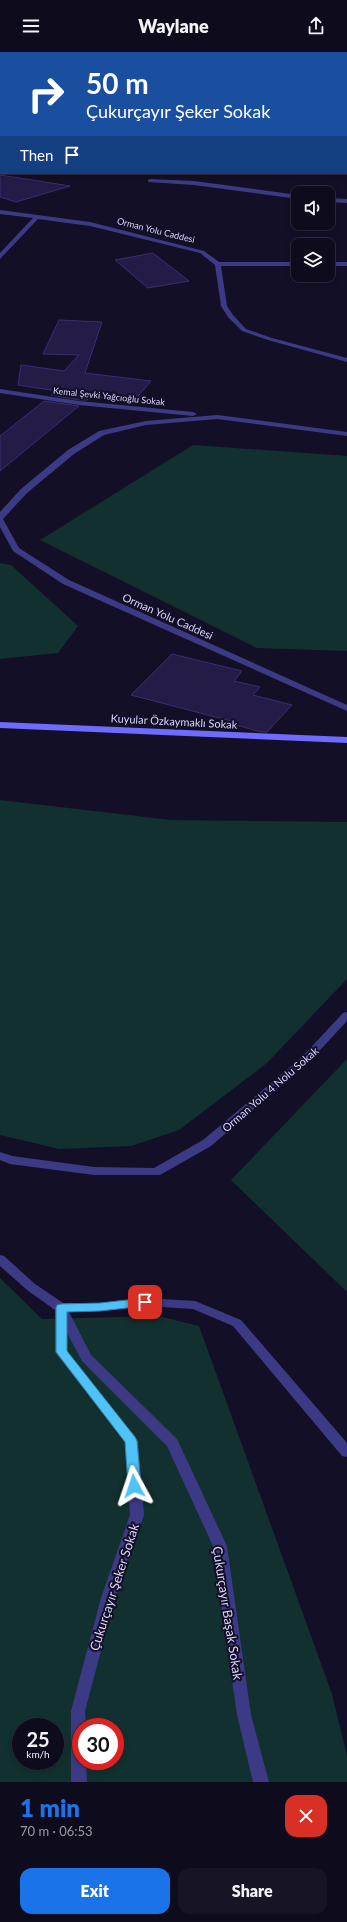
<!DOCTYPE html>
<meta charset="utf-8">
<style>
:root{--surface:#0e0b1c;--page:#171425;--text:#f1f3f6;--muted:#9b9ba3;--line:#2e2b3b;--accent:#1a73e8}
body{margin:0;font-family:Lato,sans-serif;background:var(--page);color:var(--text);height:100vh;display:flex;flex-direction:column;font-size:15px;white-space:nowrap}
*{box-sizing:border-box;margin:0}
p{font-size:13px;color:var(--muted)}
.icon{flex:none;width:22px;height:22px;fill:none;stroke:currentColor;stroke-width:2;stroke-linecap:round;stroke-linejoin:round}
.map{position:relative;height:1730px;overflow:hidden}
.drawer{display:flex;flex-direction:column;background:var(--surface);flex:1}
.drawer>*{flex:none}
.hud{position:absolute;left:0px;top:0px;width:347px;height:122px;box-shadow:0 2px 6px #0003,0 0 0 1px var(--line);background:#1a4fa0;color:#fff;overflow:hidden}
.tools{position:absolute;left:291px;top:134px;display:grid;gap:8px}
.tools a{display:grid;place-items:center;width:44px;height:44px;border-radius:8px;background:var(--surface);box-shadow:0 2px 6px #0003,0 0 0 1px var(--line);font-size:20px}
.speed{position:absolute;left:12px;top:1666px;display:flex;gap:8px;font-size:20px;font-weight:700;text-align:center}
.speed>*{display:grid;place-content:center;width:52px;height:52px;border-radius:50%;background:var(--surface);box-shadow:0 2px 6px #0003,0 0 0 1px var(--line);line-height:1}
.speed small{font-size:10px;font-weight:400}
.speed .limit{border:6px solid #d22;background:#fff;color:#111}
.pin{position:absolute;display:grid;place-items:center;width:34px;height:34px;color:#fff;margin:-17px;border-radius:8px;box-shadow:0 2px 6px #0006}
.me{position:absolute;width:44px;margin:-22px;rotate:355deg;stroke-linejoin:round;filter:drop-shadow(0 0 3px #0008)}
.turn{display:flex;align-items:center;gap:14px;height:84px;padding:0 20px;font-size:18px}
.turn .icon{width:52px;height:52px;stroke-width:2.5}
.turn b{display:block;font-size:28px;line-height:34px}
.then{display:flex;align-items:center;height:38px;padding:0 20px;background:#0003;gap:8px;font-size:15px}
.round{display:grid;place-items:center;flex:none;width:42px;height:42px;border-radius:12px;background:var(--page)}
.summary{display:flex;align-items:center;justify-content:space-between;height:68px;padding:0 20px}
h1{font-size:24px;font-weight:800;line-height:30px;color:var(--accent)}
.primary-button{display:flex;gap:8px;margin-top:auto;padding:8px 20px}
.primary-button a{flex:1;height:46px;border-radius:12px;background:var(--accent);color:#fff;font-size:16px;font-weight:800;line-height:46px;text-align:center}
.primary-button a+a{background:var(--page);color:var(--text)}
header{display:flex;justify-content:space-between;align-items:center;height:52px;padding:0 20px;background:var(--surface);font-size:18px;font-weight:800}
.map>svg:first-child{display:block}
</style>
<header><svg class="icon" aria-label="menu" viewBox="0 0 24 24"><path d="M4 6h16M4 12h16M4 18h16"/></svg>Waylane<svg class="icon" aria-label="share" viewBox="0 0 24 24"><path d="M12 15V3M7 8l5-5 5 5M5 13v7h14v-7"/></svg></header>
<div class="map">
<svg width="347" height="1730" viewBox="0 0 347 1730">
<rect width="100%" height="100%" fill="#130f26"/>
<g fill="#12302f" fill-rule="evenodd">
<path d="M0 0H83L1 1V82Z"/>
<path d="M193 393 347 404V599L257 596 40 488Z"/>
<path d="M0 511 11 513 78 574 58 601 0 607Z"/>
<path d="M0 748 171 768 347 770V927L267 1011 179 1078 131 1094 59 1097 0 1083Z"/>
<path d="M347 1007V1240L231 1128Z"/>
<path d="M0 1226 42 1267 158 1264 199 1274 332 1642 347 1704V1730H0ZM21 1675H55V1709H21ZM81 1675H115V1709H81Z"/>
</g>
<g fill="#241b47" stroke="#3b2d73">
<path d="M0 123 70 134 16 150 0 145Z"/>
<path d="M153 201 189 229 148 236 115 208Z"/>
<path d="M59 268 102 270 85 321 151 329 133 350 92 344 87 348H79L51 343 57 339 18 333 21 313 64 319 79 303 43 302Z"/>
<path d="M44 349 79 354 0 419V384Z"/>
<path d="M172 602 242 619 234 629 260 635 253 643 292 653 267 680H261L229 671 231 669 131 643Z"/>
</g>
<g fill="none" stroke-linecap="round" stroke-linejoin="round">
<g fill="#3d3a85" fill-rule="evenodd">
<rect x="207" y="0" width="7" height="1"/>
<path d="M346 16 347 17V21L346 20Z"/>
<path d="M150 127 194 129 298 143V147L194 133 148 130V128Z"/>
<path d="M328 146 347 147V151L328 150Z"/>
<path d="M0 158 90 170 204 199 219 210H298V214H221L227 254 233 263 246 277 272 286 347 306V310L268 288 242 279 228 265 221 254 215 213 200 201 90 174 38 167 0 207V201L33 166 0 162Z"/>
<rect x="328" y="210" width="19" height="4"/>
<path d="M0 337 79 349 193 360 197 362 193 364 79 353 0 341Z"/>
<path d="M217 363 347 380V384L217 367 146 373 104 383 74 402 27 441 3 467 19 496 69 528 347 653V659L63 532 13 499 0 475V460L21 437 68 398 99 379 146 369Z"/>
<path d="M347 960V969L310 1009 211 1094 160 1123H94L10 1112 0 1108V1100L12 1104 94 1115 154 1116 203 1088 302 1005 343 961Z"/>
<path d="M0 1203 4 1204 35 1232 63 1251H100L145 1246 195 1249 241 1268 347 1391V1405L342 1404 233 1274 193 1257 145 1254 100 1259 69 1260 91 1303 177 1387 227 1494 251 1663 269 1730H253L237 1663 213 1494 167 1394 82 1309 67 1281V1299L138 1389 144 1463 115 1546 85 1659 86 1675H81V1709H86L87 1730H71V1659L101 1546 130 1463 125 1390 55 1300V1258L27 1238 0 1214Z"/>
</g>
<path fill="#6f6bff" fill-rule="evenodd" d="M0 670 347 685V691L0 676Z"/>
</g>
<path fill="#4fc3f7" stroke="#337fa1" d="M145 1246 149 1247 151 1250 149 1253 145 1254 100 1259 67 1260V1299L135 1385 137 1389 141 1434 139 1437 134 1438 130 1437 128 1434 125 1390 56 1300V1256L57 1253 61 1252 100 1251Z"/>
<g text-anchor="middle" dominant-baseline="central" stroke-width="4" stroke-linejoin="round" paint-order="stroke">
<g font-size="9" fill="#d9d4ff" stroke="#130f26">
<text transform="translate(156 178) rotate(14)">Orman Yolu Caddesi</text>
<text transform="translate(109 344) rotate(6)">Kemal Şevki Yağcıoğlu Sokak</text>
</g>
<g font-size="11" fill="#d9d4ff" stroke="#130f26">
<text transform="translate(168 564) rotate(24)">Orman Yolu Caddesi</text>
<text transform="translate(174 669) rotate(3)">Kuyular Özkaymaklı Sokak</text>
<text transform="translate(270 1037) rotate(-41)">Orman Yolu 4 Nolu Sokak</text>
</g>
<g font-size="13" fill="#d9d4ff" stroke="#130f26">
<text transform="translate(114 1535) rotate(-72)">Çukurçayır Şeker Sokak</text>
<text transform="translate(228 1561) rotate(81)">Çukurçayır Başak Sokak</text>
</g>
</g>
</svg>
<div class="tools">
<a><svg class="icon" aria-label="sound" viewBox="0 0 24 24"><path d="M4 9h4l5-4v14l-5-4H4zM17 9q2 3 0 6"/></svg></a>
<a><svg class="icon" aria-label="layers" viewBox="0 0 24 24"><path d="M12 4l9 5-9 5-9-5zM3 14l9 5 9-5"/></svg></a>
</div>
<div class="speed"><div>25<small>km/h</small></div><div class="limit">30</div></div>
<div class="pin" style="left:145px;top:1250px;background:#d93025"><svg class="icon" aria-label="arrive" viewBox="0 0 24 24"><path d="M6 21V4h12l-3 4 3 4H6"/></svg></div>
<svg class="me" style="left:134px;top:1434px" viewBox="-20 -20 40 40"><path d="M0-17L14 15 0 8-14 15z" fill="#4fc3f7" stroke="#fff" stroke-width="4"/></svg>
<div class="hud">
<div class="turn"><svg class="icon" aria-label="right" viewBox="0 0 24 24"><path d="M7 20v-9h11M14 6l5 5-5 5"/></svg><div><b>50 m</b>Çukurçayır Şeker Sokak</div></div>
<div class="then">Then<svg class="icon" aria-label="arrive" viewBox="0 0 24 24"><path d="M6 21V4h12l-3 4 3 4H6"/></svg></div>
</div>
</div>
<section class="drawer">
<div class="summary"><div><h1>1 min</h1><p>70 m · 06:53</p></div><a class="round" style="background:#d93025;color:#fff"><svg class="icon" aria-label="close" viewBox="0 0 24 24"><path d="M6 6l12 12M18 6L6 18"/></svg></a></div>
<div class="primary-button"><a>Exit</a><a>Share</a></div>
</section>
